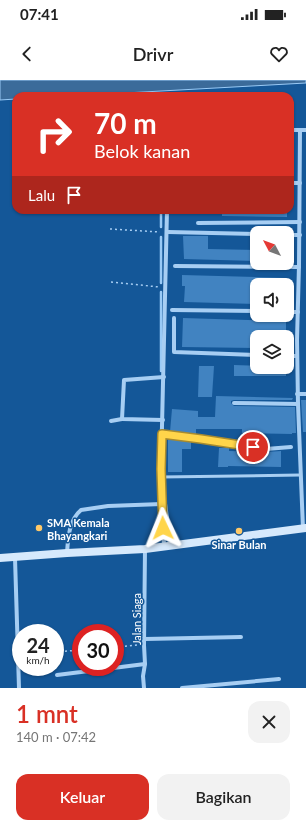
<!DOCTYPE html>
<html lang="id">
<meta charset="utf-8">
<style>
:root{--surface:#fff;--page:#f2f2f2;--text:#222;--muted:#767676;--accent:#d93025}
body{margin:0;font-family:Lato,sans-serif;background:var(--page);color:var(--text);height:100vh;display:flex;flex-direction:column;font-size:15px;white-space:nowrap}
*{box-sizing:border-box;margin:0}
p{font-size:13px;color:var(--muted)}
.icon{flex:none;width:22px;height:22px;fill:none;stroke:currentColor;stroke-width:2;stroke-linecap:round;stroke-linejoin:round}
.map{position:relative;height:608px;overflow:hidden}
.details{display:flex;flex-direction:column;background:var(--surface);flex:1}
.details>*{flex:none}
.hud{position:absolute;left:12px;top:12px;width:282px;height:122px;border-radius:12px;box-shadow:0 1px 3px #0004;background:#d93025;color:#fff;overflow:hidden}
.needle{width:26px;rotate:311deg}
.tools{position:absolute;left:250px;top:146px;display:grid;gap:8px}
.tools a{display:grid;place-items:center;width:44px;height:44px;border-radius:8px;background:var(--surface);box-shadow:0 1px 3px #0004;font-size:20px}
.speed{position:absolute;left:12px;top:544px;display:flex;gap:8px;font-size:20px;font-weight:700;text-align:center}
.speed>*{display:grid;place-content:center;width:52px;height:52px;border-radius:50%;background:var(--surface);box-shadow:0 1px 3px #0004;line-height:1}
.speed small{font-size:10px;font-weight:400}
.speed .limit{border:6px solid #d22;background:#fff;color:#111}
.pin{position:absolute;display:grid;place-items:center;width:34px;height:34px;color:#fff;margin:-17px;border:2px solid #fff;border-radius:50%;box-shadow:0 1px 4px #0007}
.me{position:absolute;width:44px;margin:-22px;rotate:358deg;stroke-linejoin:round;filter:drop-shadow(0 0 3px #0008)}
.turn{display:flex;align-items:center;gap:14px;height:84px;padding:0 16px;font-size:18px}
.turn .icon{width:52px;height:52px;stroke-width:2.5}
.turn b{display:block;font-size:28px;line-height:34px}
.then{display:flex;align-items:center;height:38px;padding:0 16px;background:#0003;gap:8px;font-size:15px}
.round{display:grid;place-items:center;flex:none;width:42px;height:42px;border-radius:12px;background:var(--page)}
.overview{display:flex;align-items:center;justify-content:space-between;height:68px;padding:0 16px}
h1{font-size:24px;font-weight:600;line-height:30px;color:var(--accent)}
.primary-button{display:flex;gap:8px;margin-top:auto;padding:8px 16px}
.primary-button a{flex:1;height:46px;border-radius:12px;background:var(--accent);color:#fff;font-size:16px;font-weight:600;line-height:46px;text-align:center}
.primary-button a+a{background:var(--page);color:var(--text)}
.status{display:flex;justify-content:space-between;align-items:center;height:28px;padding:0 20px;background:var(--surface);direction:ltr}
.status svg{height:11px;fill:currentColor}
header{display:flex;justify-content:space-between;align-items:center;height:52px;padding:0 16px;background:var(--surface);font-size:18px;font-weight:600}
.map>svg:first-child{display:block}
</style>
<div class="status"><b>07:41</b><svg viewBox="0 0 49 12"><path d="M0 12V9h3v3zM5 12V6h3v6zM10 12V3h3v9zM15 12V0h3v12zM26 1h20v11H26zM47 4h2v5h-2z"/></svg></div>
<header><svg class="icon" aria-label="back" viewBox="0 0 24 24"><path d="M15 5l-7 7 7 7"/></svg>Drivr<svg class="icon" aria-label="heart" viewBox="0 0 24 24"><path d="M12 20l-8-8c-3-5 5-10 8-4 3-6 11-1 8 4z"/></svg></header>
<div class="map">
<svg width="306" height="608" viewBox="0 0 306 608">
<rect width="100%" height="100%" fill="#145798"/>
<path fill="#3b6b9a" stroke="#99caf6" d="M0 0H306V3L71 16H16V19L0 20Z"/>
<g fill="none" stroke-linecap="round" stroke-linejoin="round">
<g stroke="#99caf6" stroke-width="2.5">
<path d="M161 130V147"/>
<path d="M161 157V203"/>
<path d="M161 291V212"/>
<path d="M164 411 170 454"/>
</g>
</g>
<g fill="#4183c1">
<path d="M222 130H287V137L222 136Z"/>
<path d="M183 156H208V169L257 170V181L184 179Z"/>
<path d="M182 195 287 198V205H257V224L184 222 185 206H182Z"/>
<path d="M183 238 286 241V252L257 251V268L182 267Z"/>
<path d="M234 285 286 287V296H234Z"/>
<path d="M199 286H214L212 317H198Z"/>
<path d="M216 316 293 318 292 320H294H234L231 321V323L234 326 295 327 296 353H292V354L242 353V349H196V354H191L170 352 172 329 198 331V337H215Z"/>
<path d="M301 320H306V352H303Z"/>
<path d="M170 359 191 361V369H182V392H168V360H170Z"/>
<path d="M219 368H229V371L266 372 281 371V387L228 386V387H218Z"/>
</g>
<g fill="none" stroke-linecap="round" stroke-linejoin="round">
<g stroke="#a7cef3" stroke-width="1.5" stroke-dasharray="2 3" stroke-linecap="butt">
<path d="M110 149 160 152"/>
<path d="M111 202 159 207"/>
<path d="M115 567 138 565"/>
<path d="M55 572 81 570"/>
</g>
<path stroke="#a7cef3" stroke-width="3" d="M161 397 300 395"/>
<g stroke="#a7cef3" stroke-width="4">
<path d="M290 50H306"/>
<path d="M300 50 299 185 297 260 298 324 303 449"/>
<path d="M290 103H300"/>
<path d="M198 143 300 142"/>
<path d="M168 152 257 154"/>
<path d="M287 155H300"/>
<path d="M175 186 299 187"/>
<path d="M172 230 257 231"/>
<path d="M287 232H298"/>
<path d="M174 238V272L257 275"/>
<path d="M287 276H297"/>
<path d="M297 314H306"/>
<path d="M234 323 298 324"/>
<path d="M163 340 122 339 124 300 164 297"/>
<path d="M111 341 122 339"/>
<path d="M162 354 201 359 266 369 291 367"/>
<path d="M164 466 161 389 167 130"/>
<path d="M67 473C68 458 69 440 81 430L108 426 162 424"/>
<path d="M15 478 19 608"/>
<path d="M145 559 241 557"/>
<path d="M57 595 145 584"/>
<path d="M144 608 143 596 145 584 144 565 145 469"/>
<path d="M182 608 279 599"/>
</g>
<path stroke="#d6e9fc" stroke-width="8" d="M0 478 67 473 145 469 306 448"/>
</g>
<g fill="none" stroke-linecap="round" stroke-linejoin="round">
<defs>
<path id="route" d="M163 448 161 389 162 354 201 359 253 367"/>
</defs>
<use href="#route" stroke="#a68a30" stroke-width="10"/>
<use href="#route" stroke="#ffd54a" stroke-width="7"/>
</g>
<g fill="#ffc968" stroke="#145798" stroke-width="1.5">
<circle cx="39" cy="448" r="4"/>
<circle cx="239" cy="451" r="4"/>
</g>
<g text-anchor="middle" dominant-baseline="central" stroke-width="3" stroke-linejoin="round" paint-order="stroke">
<g font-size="11" font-weight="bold" fill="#fff" stroke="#145798" text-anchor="start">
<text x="47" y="442">SMA Kemala<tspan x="47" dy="13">Bhayangkari</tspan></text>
<text x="239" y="464" text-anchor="middle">Sinar Bulan</text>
</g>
<g font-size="11" fill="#fff" stroke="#145798">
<text transform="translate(136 539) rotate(-90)">Jalan Siaga</text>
</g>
</g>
</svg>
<div class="tools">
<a><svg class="needle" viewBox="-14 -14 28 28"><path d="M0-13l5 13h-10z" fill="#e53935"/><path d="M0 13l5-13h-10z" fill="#767676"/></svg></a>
<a><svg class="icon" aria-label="sound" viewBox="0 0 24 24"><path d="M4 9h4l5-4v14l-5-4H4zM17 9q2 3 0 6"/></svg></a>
<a><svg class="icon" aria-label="layers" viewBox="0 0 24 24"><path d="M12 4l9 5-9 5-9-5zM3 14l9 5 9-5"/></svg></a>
</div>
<div class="speed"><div>24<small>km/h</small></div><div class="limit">30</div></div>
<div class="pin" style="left:253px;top:367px;background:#d93025"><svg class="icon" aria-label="arrive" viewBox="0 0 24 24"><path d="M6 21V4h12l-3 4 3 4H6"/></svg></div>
<svg class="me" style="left:163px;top:448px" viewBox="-20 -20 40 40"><path d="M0-17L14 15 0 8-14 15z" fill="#ffd54a" stroke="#fff" stroke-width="4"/></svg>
<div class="hud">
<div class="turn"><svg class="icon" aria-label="right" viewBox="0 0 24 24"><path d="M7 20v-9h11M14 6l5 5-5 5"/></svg><div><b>70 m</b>Belok kanan</div></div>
<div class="then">Lalu<svg class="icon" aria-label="arrive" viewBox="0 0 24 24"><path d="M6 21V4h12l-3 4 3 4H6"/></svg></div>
</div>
</div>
<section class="details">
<div class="overview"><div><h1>1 mnt</h1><p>140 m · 07:42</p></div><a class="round"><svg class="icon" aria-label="close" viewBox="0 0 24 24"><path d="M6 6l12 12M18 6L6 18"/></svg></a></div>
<div class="primary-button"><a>Keluar</a><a>Bagikan</a></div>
</section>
